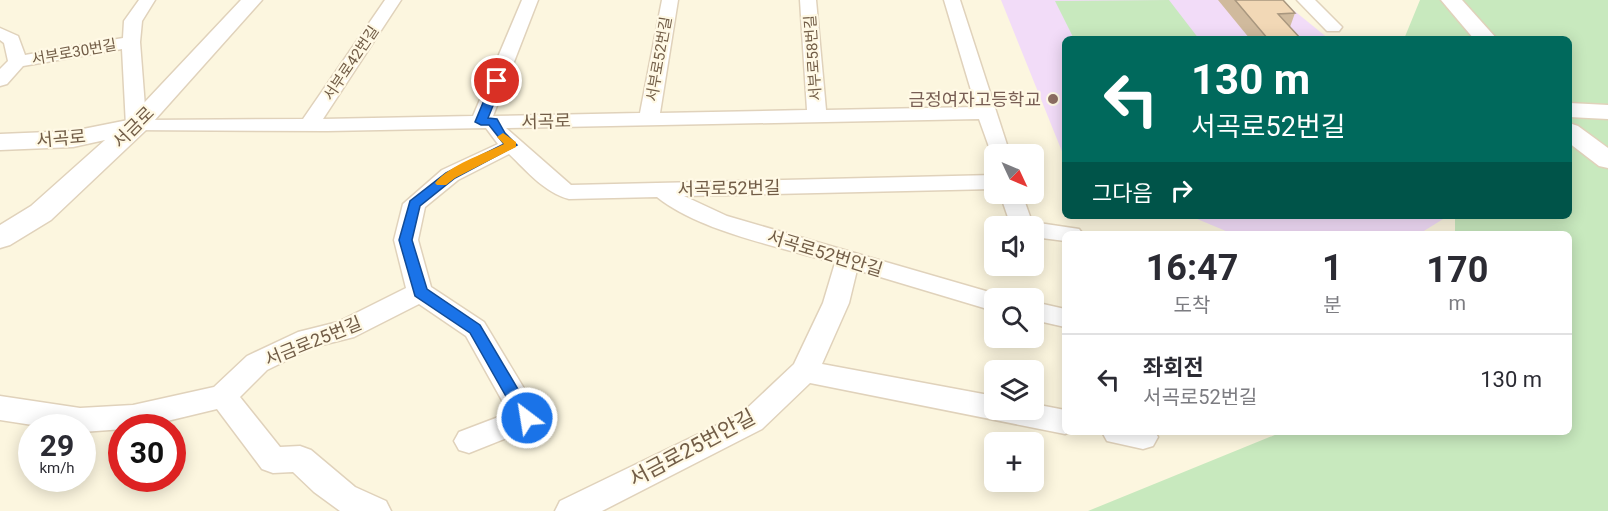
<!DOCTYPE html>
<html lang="ko">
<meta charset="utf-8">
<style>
:root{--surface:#fff;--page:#f7f7f7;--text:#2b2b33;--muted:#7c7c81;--line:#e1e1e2}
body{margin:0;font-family:Roboto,"Noto Sans KR",sans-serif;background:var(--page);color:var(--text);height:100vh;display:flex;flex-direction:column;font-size:22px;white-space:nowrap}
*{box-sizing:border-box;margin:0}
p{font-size:20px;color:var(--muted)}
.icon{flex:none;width:33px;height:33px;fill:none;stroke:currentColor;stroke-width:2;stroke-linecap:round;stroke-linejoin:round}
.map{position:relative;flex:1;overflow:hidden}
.drawer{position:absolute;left:1062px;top:231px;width:510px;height:204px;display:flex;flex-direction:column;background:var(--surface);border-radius:9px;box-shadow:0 3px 15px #0003}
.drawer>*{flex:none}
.guide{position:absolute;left:1062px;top:36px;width:510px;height:183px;border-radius:9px;box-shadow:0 3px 15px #0003;background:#00695c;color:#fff;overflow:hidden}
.needle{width:39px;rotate:134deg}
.fabs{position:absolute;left:984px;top:144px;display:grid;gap:12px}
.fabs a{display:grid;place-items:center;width:60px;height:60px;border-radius:9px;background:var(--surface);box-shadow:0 3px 15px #0003;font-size:30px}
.speed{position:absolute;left:18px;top:414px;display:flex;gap:12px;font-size:30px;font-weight:700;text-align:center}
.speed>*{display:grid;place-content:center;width:78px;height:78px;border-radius:50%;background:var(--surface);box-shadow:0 3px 15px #0003;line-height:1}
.speed small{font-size:15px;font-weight:400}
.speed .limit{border:9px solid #d22;background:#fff;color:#111}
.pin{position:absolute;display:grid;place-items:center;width:51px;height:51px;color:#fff;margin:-26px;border:3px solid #fff;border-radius:50%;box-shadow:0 2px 6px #0007}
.me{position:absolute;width:66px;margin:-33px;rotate:329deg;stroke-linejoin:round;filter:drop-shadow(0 0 4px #0008)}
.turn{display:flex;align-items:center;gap:21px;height:126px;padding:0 30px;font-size:27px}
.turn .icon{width:78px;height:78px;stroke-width:2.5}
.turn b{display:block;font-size:42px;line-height:51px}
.then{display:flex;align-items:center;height:57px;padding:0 30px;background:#0003;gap:12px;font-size:22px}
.eta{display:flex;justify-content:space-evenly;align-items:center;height:102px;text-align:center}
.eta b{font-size:36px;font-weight:700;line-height:42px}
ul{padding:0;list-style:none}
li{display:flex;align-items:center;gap:18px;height:90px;padding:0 30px;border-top:2px solid var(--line)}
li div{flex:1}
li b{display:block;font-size:22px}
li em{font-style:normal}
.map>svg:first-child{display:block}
</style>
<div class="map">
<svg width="1608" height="511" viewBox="0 0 1608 511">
<rect width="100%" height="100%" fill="#fcf6df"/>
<g fill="#f2dcf8">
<path d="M1001 0H1281L1329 39H1065V159Z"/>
<path d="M1190 216H1448L1419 234H1233Z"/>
</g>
<g fill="#c8e9be">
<path d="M1169 0 1199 39H1074L1055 1Z"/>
<path d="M1420 0H1608V511H1088L1282 432H1569V234H1455V216H1569V39H1404Z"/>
</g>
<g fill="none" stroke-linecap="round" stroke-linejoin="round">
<defs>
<g id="minor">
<path d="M139 0H155L142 21 140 42 146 120 303 119 385 0H401L323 119 473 116 522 0H538L493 116 640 113 662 0H678L660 113 807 110 800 0H816L826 110 976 107 944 0H960L1010 154H994V159L993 158 979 119 506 128 571 185 994 175V189L684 196 727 216 1003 296 1005 298H994V311L857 270 849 303 822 364 994 396V410H1034V404L1065 410V432H1070L1065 434 810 383 762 429 602 511H555L560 501 742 413 794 364 823 303 835 263C781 247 701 232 657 197L569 199C545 193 527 171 509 154L458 180 425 207 418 240 431 287 484 322 537 410 541 418 537 426 469 453 459 450 454 441 459 432 509 413 466 336 419 304 354 337 314 347 267 370 240 397 280 447 300 446 311 450 355 487 386 501 391 511H340L314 492 293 472 273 473 262 469 217 409 138 428 82 432V428H52L0 420V396L80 408 133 405 214 387 247 356 298 332 338 322 406 288 394 240 403 204 442 170 498 144 486 128 327 131 129 130 126 126 122 49 23 66 7 84 0 86V69L8 61 4 43 0 40V28L18 36 25 55 123 38 124 21Z"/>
<path d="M1297 0H1315L1342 27 1339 31H1327Z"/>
<path d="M1000 194H1022L1032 222 1079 229 1083 234H1065V241L1034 237V226H1011Z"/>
<path d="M1034 302 1065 309V327L1034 320Z"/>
<path d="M1102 432H1155L1158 437 1153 446 1143 449 1107 441Z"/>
</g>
<g id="tertiary">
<path d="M241 0H262L145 131 51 220 10 245 0 248V225L31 206 105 140 73 147 0 150V134L73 131 128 120Z"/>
<path d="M1441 0H1462L1497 39H1474Z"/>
<path d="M1569 103 1608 105V119L1569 117Z"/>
<path d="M1569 123 1578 126 1608 148V168L1599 166 1569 143Z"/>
</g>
</defs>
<use href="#minor" stroke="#e0d2bb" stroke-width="3"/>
<use href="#tertiary" stroke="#e0d2bb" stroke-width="3"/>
<use href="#minor" fill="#fff" fill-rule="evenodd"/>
<use href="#tertiary" fill="#fff" fill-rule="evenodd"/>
</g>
<path fill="#d0ba9d" d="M1218 0H1283L1295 13 1290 27 1301 39H1250Z"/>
<path fill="#f2d8b6" stroke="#a9977f" stroke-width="1.5" d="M1235 0H1283L1295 13 1278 14 1301 39H1268Z"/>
<path fill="#1a73e8" stroke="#114b97" stroke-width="1.5" d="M497 78 503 81 488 118 497 119 505 133 517 145 455 178 420 206 412 240 427 289 480 325 535 418 533 423 527 425 521 423 470 333 415 296 399 240 410 201 446 173 504 144 489 125H481L475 122 492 81Z"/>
<path fill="#f59e0b" d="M503 133 516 142V147L455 178 446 185H437L435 183C451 164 482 155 504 144L497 137Z"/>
<circle fill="#8d6e63" stroke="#fff9e5" stroke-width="2" cx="1053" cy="99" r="6"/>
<g text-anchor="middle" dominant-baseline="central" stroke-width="4.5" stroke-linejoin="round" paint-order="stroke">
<g font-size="15" fill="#725d47" stroke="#fff9e5">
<text transform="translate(74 52) rotate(-10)">서부로30번길</text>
<text transform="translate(813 58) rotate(-94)">서부로58번길</text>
<text transform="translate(659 59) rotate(-80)">서부로52번길</text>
<text transform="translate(351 63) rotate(-56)">서부로42번길</text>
</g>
<g font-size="18" fill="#785e54" stroke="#fff9e5" text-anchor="end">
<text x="1041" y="99">금정여자고등학교</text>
</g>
<g font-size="18" fill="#725d47" stroke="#fff9e5">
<text transform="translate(546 121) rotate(-1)">서곡로</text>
<text transform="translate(133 127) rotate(-45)">서금로</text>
<text transform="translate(61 138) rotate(-5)">서곡로</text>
<text transform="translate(729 188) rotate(-1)">서곡로52번길</text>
<text transform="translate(825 253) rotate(17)">서곡로52번안길</text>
<text transform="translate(313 341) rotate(-22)">서금로25번길</text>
</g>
<g font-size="21" fill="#725d47" stroke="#fff9e5">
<text transform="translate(692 448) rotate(-28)">서금로25번안길</text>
</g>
</g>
</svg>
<div class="fabs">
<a><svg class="needle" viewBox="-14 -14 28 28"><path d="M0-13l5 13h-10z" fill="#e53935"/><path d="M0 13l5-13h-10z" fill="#7c7c81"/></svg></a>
<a><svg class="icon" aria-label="sound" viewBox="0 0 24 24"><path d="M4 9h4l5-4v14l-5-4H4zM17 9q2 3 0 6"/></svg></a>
<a><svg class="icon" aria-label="search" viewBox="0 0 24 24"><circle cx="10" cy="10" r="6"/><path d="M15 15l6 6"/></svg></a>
<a><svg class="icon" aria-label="layers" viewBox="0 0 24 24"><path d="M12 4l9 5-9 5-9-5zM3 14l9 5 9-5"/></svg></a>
<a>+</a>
</div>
<div class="speed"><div>29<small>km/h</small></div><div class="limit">30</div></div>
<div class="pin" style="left:497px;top:81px;background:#d93025"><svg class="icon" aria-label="arrive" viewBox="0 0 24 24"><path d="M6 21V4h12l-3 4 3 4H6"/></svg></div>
<svg class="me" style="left:527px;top:418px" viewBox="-20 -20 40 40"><circle r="17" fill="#1a73e8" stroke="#fff" stroke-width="3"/><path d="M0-11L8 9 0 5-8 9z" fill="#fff"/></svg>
<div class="guide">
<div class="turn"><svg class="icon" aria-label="left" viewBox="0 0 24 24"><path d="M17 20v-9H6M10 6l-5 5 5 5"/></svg><div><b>130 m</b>서곡로52번길</div></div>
<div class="then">그다음<svg class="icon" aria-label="right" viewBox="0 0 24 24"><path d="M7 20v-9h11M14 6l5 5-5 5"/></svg></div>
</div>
<section class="drawer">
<div class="eta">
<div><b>16:47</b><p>도착</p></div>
<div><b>1</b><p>분</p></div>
<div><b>170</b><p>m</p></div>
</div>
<ul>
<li><svg class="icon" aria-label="left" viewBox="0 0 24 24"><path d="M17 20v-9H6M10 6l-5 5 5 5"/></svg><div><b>좌회전</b><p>서곡로52번길</p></div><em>130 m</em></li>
</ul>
</section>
</div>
